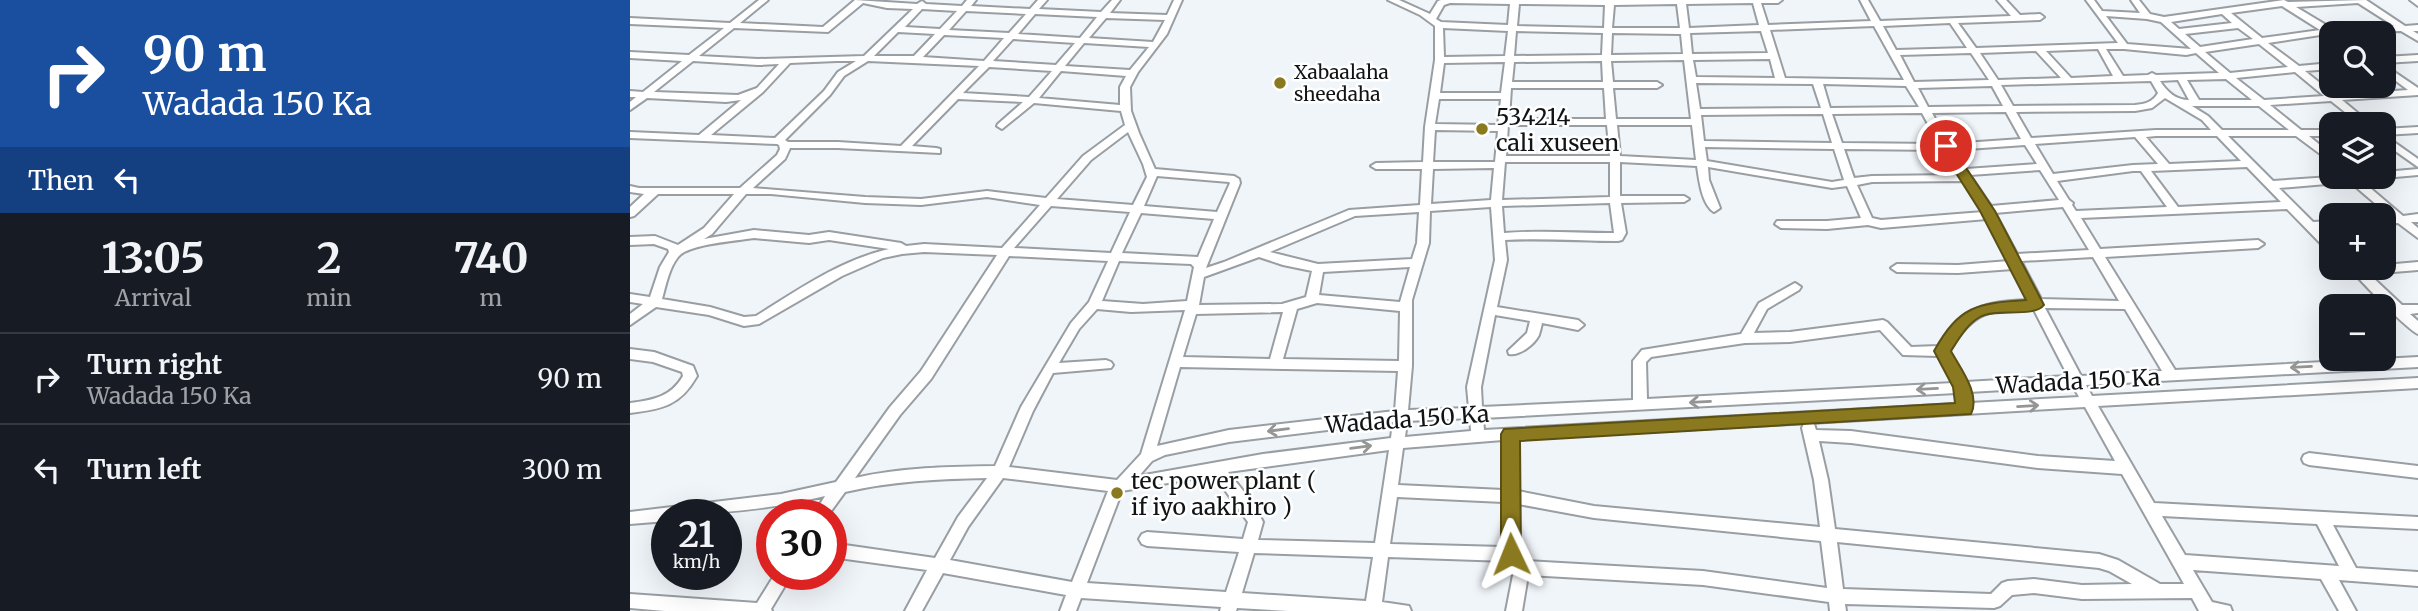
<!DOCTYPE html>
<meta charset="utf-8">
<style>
:root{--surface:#171b24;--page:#242831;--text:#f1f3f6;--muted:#9ea1a6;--line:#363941}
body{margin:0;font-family:Merriweather,serif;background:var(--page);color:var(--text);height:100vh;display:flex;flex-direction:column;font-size:26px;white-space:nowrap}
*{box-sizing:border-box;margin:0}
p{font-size:23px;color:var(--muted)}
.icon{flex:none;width:38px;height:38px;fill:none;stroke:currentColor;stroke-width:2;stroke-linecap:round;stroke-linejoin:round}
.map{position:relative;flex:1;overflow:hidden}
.side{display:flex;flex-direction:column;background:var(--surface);width:630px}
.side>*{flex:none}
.banner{background:#1a4fa0;color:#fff;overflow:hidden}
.buttons{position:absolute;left:1689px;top:21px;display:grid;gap:14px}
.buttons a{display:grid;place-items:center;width:77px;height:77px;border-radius:14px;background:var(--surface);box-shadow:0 7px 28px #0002;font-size:35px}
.speed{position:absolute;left:21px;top:499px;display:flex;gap:14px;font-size:35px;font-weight:700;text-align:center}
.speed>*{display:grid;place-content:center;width:91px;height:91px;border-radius:50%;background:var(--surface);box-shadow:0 7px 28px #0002;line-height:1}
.speed small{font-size:18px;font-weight:400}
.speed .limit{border:10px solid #d22;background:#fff;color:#111}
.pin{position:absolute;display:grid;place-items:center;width:60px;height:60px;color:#fff;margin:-30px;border:4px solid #fff;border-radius:50%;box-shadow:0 2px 7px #0007}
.me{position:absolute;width:77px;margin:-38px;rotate:358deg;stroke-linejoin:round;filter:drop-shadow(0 0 5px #0008)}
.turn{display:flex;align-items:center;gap:24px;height:147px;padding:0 28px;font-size:32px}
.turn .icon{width:91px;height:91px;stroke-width:2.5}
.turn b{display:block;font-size:49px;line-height:60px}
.then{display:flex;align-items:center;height:66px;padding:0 28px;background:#0003;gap:14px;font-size:26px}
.eta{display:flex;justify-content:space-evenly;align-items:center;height:119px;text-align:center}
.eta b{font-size:42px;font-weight:700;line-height:49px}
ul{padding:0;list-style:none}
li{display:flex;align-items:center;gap:21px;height:91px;padding:0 28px;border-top:2px solid var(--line)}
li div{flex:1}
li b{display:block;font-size:26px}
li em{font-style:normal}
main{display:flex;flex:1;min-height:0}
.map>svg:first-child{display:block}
</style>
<main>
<section class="side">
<div class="banner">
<div class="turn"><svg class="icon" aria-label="right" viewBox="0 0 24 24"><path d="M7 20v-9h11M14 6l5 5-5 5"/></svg><div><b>90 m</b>Wadada 150 Ka</div></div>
<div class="then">Then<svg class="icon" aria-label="left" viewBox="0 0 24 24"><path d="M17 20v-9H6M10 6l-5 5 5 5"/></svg></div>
</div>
<div class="eta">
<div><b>13:05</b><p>Arrival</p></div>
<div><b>2</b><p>min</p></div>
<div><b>740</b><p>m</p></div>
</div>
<ul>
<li><svg class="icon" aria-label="right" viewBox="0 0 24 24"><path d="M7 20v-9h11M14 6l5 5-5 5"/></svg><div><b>Turn right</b><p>Wadada 150 Ka</p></div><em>90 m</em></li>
<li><svg class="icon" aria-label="left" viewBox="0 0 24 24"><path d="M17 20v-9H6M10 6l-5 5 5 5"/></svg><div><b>Turn left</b></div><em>300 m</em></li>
</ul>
</section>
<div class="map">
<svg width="1788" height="611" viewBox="0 0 1788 611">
<rect width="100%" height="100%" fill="#f0f5fa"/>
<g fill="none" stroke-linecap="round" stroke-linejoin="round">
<defs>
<g id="minor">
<path d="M129 0H138L110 23 193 27 225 0 287 4 292 1 296 4 332 6 337 0H346L341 6 400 9 408 0H417L409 9 471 12 482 0H490L480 13 537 15 544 0H552L537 34 508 72 500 87 501 111 509 133 525 169 604 176 609 179 610 183 576 268 594 262 719 210 790 205 792 169H746L741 166 746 163 793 162 795 127 805 60V26L790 15 758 0H769L800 14 808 1 811 0H1152L1148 3H1131L1138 25 1241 21 1230 0H1238L1250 21 1381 16 1367 0H1376L1390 15 1410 14 1414 17 1410 20 1328 23 1346 48 1488 43 1456 0H1464L1472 11 1510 13 1501 0H1509L1520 14 1534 17 1654 0 1658 2 1736 0 1775 26 1788 25V31H1783L1788 34V41L1771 31 1701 33V35L1697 34 1638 43 1669 66 1701 63V69L1675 71 1705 95 1778 90 1754 72V65L1788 88V95L1712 100 1741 124H1730L1701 101 1640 105 1671 130H1701V136H1679L1701 154V162L1666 136H1598L1643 181 1701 177H1742L1741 179 1732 181 1773 216 1788 214V222H1781L1788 228V238L1768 223 1754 224V218L1761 217 1720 182 1649 188 1683 222 1701 221V229H1690L1701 240V251L1697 250 1657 209 1451 218 1470 249 1628 240 1634 244 1628 248 1475 257 1545 370 1788 357V367L1456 385 1462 396 1788 378V388L1468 406 1524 503 1788 517V529L1703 525 1726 568 1788 572V586L1709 580 1726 611H1709L1691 579 1563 570 1582 602 1600 606 1602 611H1569L1562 598 1452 599 1404 593 1382 595 1370 606 1364 608 1215 604 1216 611H1200L1199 602 1073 585 898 575 892 611H876L884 570 877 561 758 557 752 602 779 606 781 611H658L607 608 606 611H590L591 607 451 598 446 611H430L436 595 313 573 292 611H275L297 570 201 557V543L305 558 328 517 357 478C308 479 263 481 215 492L199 514H184L195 496C141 509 93 514 37 514V521L0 524V512L151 494 206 482 260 407 291 371 367 255 294 252 272 254 253 258 212 276 129 324 114 326 79 315 26 307 0 325V314L13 304 0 302V294L20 297 30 267 39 252 38 249 24 244 0 245V237L25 236 48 245 74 228 104 194H28L4 216 0 217V207L14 194 0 192V186L9 188H110L147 155 150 149 149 145 147 144 0 138V132L69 135 111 100 96 102 17 98 0 110V102L6 97H0V91L13 92 52 61 0 58V52L59 55 94 28 0 24V18L100 23ZM233 3 257 8 283 9 234 56 128 59 69 56 104 28 198 32ZM820 3 880 4 878 25 811 22 806 19 814 5ZM1123 3 1129 25 1059 28 1056 4ZM1728 3 1764 26 1701 28 1666 7ZM889 4 975 5 974 28 887 26ZM1047 4 1050 28H982L984 5ZM1652 6 1690 30 1632 38 1601 13ZM292 9 327 11 310 29 275 27ZM336 11 396 14 379 33 319 30ZM405 14 467 17 450 38 388 34ZM1592 14 1602 23 1549 29 1541 22ZM1476 16 1517 19 1531 22 1561 49 1497 44ZM476 18 535 20 523 42 459 38ZM1320 23 1337 48 1266 50 1253 26ZM1244 26 1274 80 1155 78 1140 30ZM813 28 878 31 875 56 814 57ZM1608 28 1623 39 1570 47 1555 34ZM886 31 973 33 972 55 884 56ZM1131 31 1138 53 1062 54 1060 33ZM268 32 305 34 284 56H244ZM982 33 1051 34 1053 54 981 55ZM314 35 374 38 354 61 293 57ZM383 39 445 43 426 65 363 61ZM454 43 519 47 500 70 435 66ZM1629 44 1658 67 1600 73 1575 52ZM1468 49 1483 76 1441 78 1416 51ZM1476 49H1494L1556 55 1566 53 1589 73 1526 75 1522 73 1518 75 1493 76ZM1406 51 1431 78 1368 80 1350 53ZM1341 53 1359 80 1284 82 1270 55ZM1140 59 1145 78 1066 77 1063 60ZM1054 60 1061 119H986L983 88H1027L1032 85 1027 82H983L981 61ZM63 61 128 65 149 64 127 88 108 95 24 92ZM207 61H226L208 72 194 91 145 138 81 135 133 92 160 63ZM238 61 349 66 271 146 208 142H158L155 140 200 95 214 76ZM972 61 973 82H882L884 62ZM875 62 871 93H810L814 63ZM359 67 422 71 399 97 333 93ZM431 71 496 76 490 87V105L409 98ZM1665 72 1694 96 1634 100 1606 78ZM1596 79 1622 100H1569L1557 80ZM1548 80 1559 100C1546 100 1537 92 1530 81ZM1521 81 1528 93C1523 102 1515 104 1505 105L1383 106 1371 85ZM1066 83 1183 84 1191 108 1070 109ZM1193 84 1276 86 1289 107 1200 108ZM1362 86 1373 106 1298 107 1288 88ZM881 88H974L976 119H879ZM1535 98 1572 120 1581 130H1526L1401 138 1386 112 1505 111 1522 108ZM328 99 393 102 368 124 367 126 372 129 404 103 491 111 495 125 453 156 416 198 357 191 291 199 235 197 123 188 155 159 160 148H208L310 153V149L306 148 282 146ZM809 99H871L868 125 805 124ZM1562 106H1629L1659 130H1592L1578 116ZM1376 112 1391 139 1319 144 1302 113ZM1292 113 1309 144 1212 143 1202 114ZM1193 114 1202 143 1074 141 1071 115ZM878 125H977L980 156H876ZM987 125H1062L1066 160 990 156ZM805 130 868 131 865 162H803ZM498 132 513 164 517 177 503 205 427 199 461 160ZM1526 136H1587L1611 161 1539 164 1516 137ZM1505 137 1528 164 1503 165 1423 174 1405 144ZM1395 145 1407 164 1336 169 1323 150ZM1075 147 1204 149 1214 180 1202 182 1077 161ZM1214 149 1313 150 1329 175 1242 176 1224 178ZM875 162H980V197L872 200ZM990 162 1067 166C1069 180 1072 205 1084 212L1090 208 1079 180 1078 167 1202 188 1217 186 1231 218 1197 221H1147L1145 224 1151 228 1197 229 1238 225 1251 228 1357 219 1379 261 1328 265 1267 264 1261 268 1267 272 1328 273 1383 269 1399 300C1351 302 1336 306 1308 346L1281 347 1257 322 1253 320 1160 332 1124 333 1137 309 1169 290 1171 287 1165 283 1129 303 1111 334 1012 350 1003 361V400L852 407 851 387 865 315 900 321 897 333 878 351 879 354C889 356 904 345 909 335 909 335 912 324 912 323L948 330 954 325 948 320 867 307 877 260 875 240C913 238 950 241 988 241L992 240 996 233 991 203 1054 202 1059 199 1054 196H990ZM1617 167 1651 202 1548 207 1521 171ZM864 168 861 200 801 204 803 169ZM1410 170 1429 200 1361 206 1340 175ZM1503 171H1511L1537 207 1446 211 1442 205 1443 203 1439 200 1427 181ZM527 176 599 182 600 183 587 212 514 206ZM1334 181 1353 212 1251 220 1242 218 1227 185 1242 182ZM116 194H141L235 203 291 205 357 197 410 205 372 248 294 244 276 246 271 243 199 232 179 235 124 230 74 239 82 234ZM980 203 984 233C947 233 911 230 874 233L872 206ZM421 206 500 212 481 253 384 248ZM861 207 865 260 837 387 839 408 778 410 782 366V300L799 243 800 211ZM1433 207 1459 250 1387 254 1365 213ZM789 212 787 243 782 259 688 264 640 252 725 216ZM511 213 584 219 568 257 492 253ZM124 238 179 243 199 240 259 249C210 260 168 290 126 316L114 317 80 307 32 299C36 285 39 268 48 257 58 244 106 241 124 238ZM379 256 478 261 459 302 441 323 391 407 365 466C318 467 272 467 225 478L270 415 301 379ZM629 257 653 265 682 271 676 297 652 304 569 305 574 277ZM1463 257 1489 301 1411 299 1391 261ZM489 261 561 264 564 267 557 301 513 304 472 301ZM780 267 770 302 689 295 693 272ZM687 303 770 311 769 361 653 359 667 309ZM1403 308 1438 376 1336 382 1319 351C1344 312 1357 309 1403 308ZM1415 308 1495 309 1532 371 1451 376ZM467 309 501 312 555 310 511 454 487 480 379 467 403 411 423 373 481 368 483 365 481 362 476 360 429 363 449 329ZM653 312 640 359 553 357 566 314ZM1250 330 1273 355 1308 356 1323 383 1017 399 1016 362 1021 357 1115 343 1160 342ZM550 367 768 371 765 411 599 430 527 446ZM1443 386 1449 397 1340 403 1339 392ZM1326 393 1327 404 854 430 853 418ZM1455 407 1485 461 1408 456 1221 431 1186 430 1184 424 1180 423ZM840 418 841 431 775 437 777 421ZM763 422 761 438 633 454 509 476 522 461 535 455 599 442ZM1178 423 1174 424 1172 428 1184 480 1190 527 964 506 888 491 887 439ZM873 440V490L768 485 773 448ZM1189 441 1221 443 1408 468 1492 474 1554 584H1530L1488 560 1469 554 1205 529 1198 480ZM759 450 745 543 628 540 633 522 623 503 598 472ZM584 475 618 522 613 539 517 532 512 534 509 539 512 544 517 546 609 552 596 592 457 583 492 491ZM373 478 478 491 442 582 320 560 338 527ZM767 497 873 502V547L760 544ZM888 504 964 518 1191 541 1197 588 1073 571 896 561 889 552ZM1532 516 1687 524 1709 566 1555 555ZM1207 542 1469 568 1479 571 1502 584 1452 585 1404 579 1378 581 1372 583 1361 594 1213 589ZM624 553 743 557 736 601 612 593Z"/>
<path d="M1780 0H1788V6Z"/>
<path d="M1788 55V61L1754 63V57Z"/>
<path d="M1788 127V133L1754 135 1788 159V167L1754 143V129Z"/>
<path d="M1788 169V175L1754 178 1750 177H1754V172Z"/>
<path d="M1788 262V270L1739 274 1772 305H1788V313L1780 314 1788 321V334C1777 329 1729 280 1720 268H1754V265Z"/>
<path d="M0 349 24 352 63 366 67 376C50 406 32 409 0 413V403C23 400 41 397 53 376L52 372 23 362 0 359Z"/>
<path d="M1679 453 1788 466V478L1679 465 1674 463 1672 459 1674 455Z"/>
<path d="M145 574H162L141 609 142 611H35L0 608V594L127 603Z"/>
</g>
</defs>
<use href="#minor" stroke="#999ea3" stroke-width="4"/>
<use href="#minor" fill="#fff" fill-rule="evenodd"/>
</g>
<defs><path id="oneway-shaft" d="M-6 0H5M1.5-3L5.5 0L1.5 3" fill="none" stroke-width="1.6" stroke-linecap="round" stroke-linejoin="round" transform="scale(1.75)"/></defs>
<g stroke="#949595">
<use href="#oneway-shaft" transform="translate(1671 367) rotate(177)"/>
<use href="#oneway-shaft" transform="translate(1297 389) rotate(177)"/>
<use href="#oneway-shaft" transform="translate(1070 402) rotate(177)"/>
<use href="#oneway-shaft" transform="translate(1398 406) rotate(-3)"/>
<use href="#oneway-shaft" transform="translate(648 430) rotate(173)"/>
<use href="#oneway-shaft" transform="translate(731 447) rotate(-7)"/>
</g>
<path fill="#8a791e" stroke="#5a4f14" stroke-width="2" d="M1316 142 1320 144 1365 211 1414 305C1404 318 1366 308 1350 317 1337 324 1328 340 1321 351 1330 368 1351 394 1341 414L890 441 891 554 888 561 881 563 874 561 871 554V434L874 429 1325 403 1323 387 1304 351C1329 306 1347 303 1396 300L1350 211 1309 146Z"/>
<g fill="#8a791e" stroke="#fff" stroke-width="2.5">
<circle cx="650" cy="83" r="7"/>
<circle cx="852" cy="129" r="7"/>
<circle cx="487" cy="493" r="7"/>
</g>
<g text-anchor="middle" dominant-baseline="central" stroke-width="5" stroke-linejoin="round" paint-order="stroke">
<g font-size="19" fill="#111314" stroke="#fff" text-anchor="start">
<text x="664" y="72">Xabaalaha<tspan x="664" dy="22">sheedaha</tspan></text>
</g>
<g font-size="23" fill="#111314" stroke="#fff" text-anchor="start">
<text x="866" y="116">534214<tspan x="866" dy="26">cali xuseen</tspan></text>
<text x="501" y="480">tec power plant (<tspan x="501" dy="26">if iyo aakhiro )</tspan></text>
</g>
<g font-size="23" fill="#111314" stroke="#fff">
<text transform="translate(1448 381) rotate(-3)">Wadada 150 Ka</text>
<text transform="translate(777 419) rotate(-4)">Wadada 150 Ka</text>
</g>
</g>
</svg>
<div class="buttons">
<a><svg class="icon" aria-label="search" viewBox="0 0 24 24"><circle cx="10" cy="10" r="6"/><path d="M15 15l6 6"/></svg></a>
<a><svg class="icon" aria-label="layers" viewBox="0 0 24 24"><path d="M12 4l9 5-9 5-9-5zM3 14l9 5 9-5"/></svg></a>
<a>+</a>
<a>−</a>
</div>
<div class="speed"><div>21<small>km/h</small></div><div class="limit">30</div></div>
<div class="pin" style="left:1316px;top:146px;background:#d93025"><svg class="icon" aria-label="arrive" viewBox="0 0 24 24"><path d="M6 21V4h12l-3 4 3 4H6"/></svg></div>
<svg class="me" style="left:881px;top:554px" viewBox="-20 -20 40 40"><path d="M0-17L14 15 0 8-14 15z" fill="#8a791e" stroke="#fff" stroke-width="4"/></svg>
</div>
</main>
